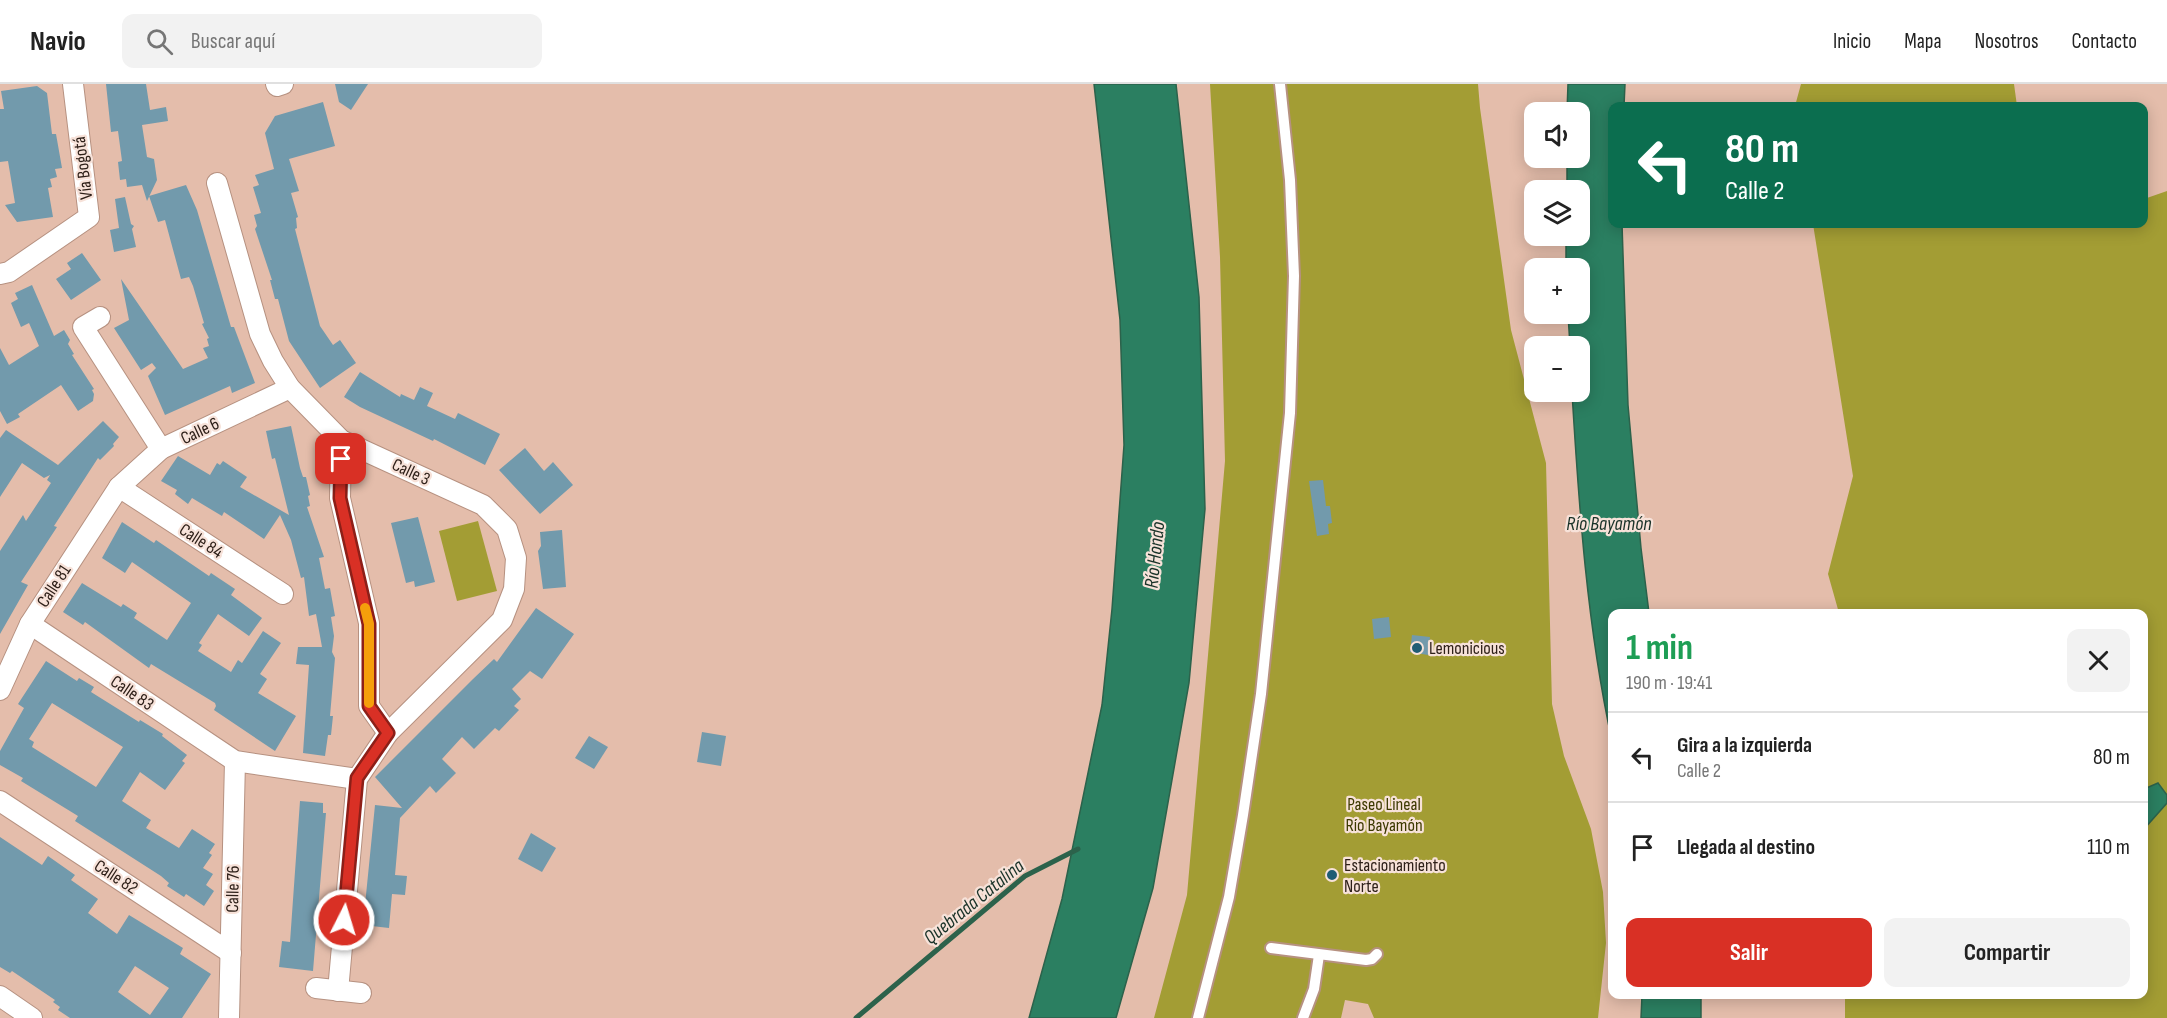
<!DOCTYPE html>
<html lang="es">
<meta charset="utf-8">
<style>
:root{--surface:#fff;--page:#f2f2f2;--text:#222;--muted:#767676;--line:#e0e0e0;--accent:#d93025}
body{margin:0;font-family:"Sofia Sans Condensed",sans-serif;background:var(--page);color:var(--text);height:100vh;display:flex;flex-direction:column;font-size:22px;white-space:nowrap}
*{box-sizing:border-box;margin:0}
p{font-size:20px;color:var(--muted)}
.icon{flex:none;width:33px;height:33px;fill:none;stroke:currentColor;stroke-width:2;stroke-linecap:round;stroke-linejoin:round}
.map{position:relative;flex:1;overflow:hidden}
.side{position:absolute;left:1608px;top:525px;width:540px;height:390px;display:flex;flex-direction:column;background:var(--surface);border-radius:12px;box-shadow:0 3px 15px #0003}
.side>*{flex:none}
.guide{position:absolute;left:1608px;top:18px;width:540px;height:126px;border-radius:12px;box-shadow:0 3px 15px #0003;background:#0b6e4f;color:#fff;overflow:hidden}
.buttons{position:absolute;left:1524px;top:18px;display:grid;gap:12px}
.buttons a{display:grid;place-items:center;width:66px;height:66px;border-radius:12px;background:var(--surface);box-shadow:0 3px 15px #0003;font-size:30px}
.pin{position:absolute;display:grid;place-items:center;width:51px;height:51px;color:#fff;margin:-26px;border-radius:12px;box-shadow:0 3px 9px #0006}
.me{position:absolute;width:66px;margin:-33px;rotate:5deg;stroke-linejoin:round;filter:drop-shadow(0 0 4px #0008)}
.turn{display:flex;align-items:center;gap:21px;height:126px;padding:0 18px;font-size:27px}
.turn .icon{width:78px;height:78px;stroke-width:2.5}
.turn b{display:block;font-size:42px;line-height:51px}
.round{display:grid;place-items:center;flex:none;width:63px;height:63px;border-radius:12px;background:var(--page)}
.head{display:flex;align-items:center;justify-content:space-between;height:102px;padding:0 18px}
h1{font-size:36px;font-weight:700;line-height:45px;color:#1e9e55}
.primary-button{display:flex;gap:12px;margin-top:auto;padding:12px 18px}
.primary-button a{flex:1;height:69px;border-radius:12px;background:var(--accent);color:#fff;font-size:24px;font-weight:700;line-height:69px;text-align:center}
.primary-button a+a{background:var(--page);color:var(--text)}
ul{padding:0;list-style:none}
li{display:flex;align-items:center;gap:18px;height:90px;padding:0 18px;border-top:2px solid var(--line)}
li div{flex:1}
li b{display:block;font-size:22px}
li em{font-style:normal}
header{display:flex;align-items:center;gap:36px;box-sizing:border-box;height:84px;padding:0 30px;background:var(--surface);border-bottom:2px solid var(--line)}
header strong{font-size:28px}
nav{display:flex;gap:33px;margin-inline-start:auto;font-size:21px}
.search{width:420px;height:54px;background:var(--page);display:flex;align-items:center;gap:15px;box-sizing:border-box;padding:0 21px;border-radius:12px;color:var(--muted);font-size:22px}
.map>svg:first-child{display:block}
</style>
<header>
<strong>Navio</strong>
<div class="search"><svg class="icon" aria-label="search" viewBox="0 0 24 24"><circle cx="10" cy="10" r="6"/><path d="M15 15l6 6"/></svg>Buscar aquí</div>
<nav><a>Inicio</a><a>Mapa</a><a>Nosotros</a><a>Contacto</a></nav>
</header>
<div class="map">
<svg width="2167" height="934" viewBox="0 0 2167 934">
<rect width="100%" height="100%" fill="#e4bdab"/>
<g fill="#a39d34">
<path d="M1210 0H1478L1480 24 1511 246 1546 379 1552 620 1564 672 1591 745 1603 808 1606 859 1598 934H1374L1368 920 1345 916 1341 934H1154L1187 811 1225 377 1220 173Z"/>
<path d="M1801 0H2014L2017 22H1795Z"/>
<path d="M2167 107V711L2158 699 2144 705V530L1839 529 1828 490 1853 392 1813 140H2144V115Z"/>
<path d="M478 437 497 507 457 517 439 447Z"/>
<path d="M2167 719V934H1845V911L2144 910V745Z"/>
</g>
<g fill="#2b7f61" stroke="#2c624b" stroke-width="1.5">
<path d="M1094 0H1176L1199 213 1205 425 1189 599 1153 804 1116 934H1029L1062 815 1102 621 1112 525 1124 361 1120 236Z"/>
<path d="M1568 0H1625L1624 22H1612V140H1622L1628 321 1641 464 1649 529 1612 530V657C1587 542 1579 424 1572 308H1580V262H1570L1568 230H1580V184H1566V152H1580V106H1567V74H1580V28H1567Z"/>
<path d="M2158 699 2167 711V719L2144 745V705Z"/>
<path d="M1642 911H1701V934H1641Z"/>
</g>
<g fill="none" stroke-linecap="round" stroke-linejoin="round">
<path stroke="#2c624b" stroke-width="5" d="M856 934 1025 792 1078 765"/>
</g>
<g fill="#729aac" fill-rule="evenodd">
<path d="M106 0H146L150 26 166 23 168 37 142 41 147 73 154 75 157 96 147 117 142 101 127 103 126 95 120 96 118 78 122 77 118 47 111 48Z"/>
<path d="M335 0H368L351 26 339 18Z"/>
<path d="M37 2 47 9 52 50H56L62 84 55 85 57 93 50 95 52 103 48 104 53 133 17 138 5 121 15 119 8 77 0 78V25H4L1 7Z"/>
<path d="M323 18 335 62 289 75 299 107 291 109 298 133 296 134 297 144 295 145 320 242 333 261 340 256 356 279 320 304 289 257 278 215H275L270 196H272L255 145 257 142 254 131 261 129 253 103 259 101 255 91 274 85 265 49 275 32Z"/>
<path d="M186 101 197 126 231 243H234L255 299 232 309 230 302 165 331 148 292 156 284 152 279 141 286 114 244 129 236 121 195 183 285 208 274 203 264 209 262 207 255 209 254 202 240 204 239 193 202 189 193 181 195 165 136 158 138 149 112Z"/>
<path d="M125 113 131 140 134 142 132 145 136 163 114 168 110 146 119 144 115 115Z"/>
<path d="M82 169 101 196 71 216 56 195 71 185 67 179Z"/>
<path d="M32 201 54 252 64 246 70 256 68 260 74 270 72 271 94 305 92 306 94 310 93 317 78 327 61 301 18 330 20 333 7 340 0 327V264L9 281 39 262 29 239 21 243 11 219 18 215 15 209Z"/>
<path d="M360 288 400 313 401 310 414 316 420 303 433 309 427 322 455 335 458 329 500 350 485 381 434 355 433 357 360 323 344 313Z"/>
<path d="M103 337 119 353 113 360 114 362 100 376 98 374 54 442 57 443 21 498 28 501 0 550V467L23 431 26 437 51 399 47 396 50 391 44 394 22 379 0 413V354L6 346 58 381Z"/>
<path d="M291 342 300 384 303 393H306L310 411 308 412 310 422 307 423 324 473 319 474 325 505 330 504 335 532 331 533 334 552 332 568 335 574 330 632H333L331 651H328L325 672 303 669 309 581 296 580 298 563H322L316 530 309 532 304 493 301 494 291 456 280 431 264 455 224 428 222 432 192 414 188 420 175 410 177 406 161 397 178 372 210 391 217 379 220 381 223 377 247 393 240 403 289 431 275 374 272 375 266 347Z"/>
<path d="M525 364 544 387 553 378 573 401 540 430 499 386Z"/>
<path d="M1323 396 1326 422H1330L1332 439 1328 440 1329 450 1317 452 1309 397Z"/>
<path d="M418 433 435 498 415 503 414 497 406 499 391 439Z"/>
<path d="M122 438 154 459 156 456 209 492 211 489 235 505 231 511 262 534 249 552 218 530 199 559 202 561 198 567 231 588 238 576 242 579 263 547 281 559 260 590 267 595 258 609 296 632 275 667 214 626 216 622 215 619 151 580 149 584 85 538 83 541 63 528 82 499 121 523 123 520 137 529 134 534 167 556 191 519 132 478 125 489 102 474Z"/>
<path d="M562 446 566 503 543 505 538 467 541 462 540 448Z"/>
<path d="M536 524 574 550 542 595 530 587 512 605 521 615 514 622 519 626 499 647 495 644 474 665 462 653 442 675 456 689 436 709 430 702 400 734 395 791 407 792 405 811 392 810 389 844 363 841 375 721 402 724 375 693 473 595 494 575 497 578Z"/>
<path d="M1389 533 1391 553 1374 555 1372 535Z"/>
<path d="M1412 551 1430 553 1428 571 1410 568Z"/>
<path d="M46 577 77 597 79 594 94 603 91 608 139 638 140 636 163 650 162 652 187 671 182 677 185 679 165 706 140 688 122 717 151 736 146 744 179 764 192 745 215 760 209 769 212 771 203 784 213 790 206 801 214 807 204 822 186 810 184 813 167 802 169 799 161 792 75 737 78 732 21 697 23 694 0 681V667L24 624 18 620ZM52 619 123 663 96 703 32 663 34 658 29 655Z"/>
<path d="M702 648 726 652 721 682 697 678Z"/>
<path d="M589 652 608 663 594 685 575 674Z"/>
<path d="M300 717 323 719V729H326L313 887 279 883 282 857 290 858Z"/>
<path d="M531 749 556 764 542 788 518 775Z"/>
<path d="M0 753 42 781 48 772 75 791 71 796 98 815 88 829 117 850 129 831 183 864 180 870 211 890 182 934H70L58 926 60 923 53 918 55 916 12 887 10 889 0 883ZM135 882 169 904 150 931 118 908Z"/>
</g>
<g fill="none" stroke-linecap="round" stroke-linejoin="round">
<defs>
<g id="service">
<path d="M1271 864 1366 876 1372 875 1377 870"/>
<path d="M1198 934 1229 813 1243 731 1261 610 1290 329 1294 192 1290 96 1280 0"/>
<path d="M1303 934 1314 905 1319 871"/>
</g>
<g id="minor">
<path d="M276 0 277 2 283 0"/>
<path d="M217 99 260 250 273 277 290 304 341 356 483 421 507 445 516 474 514 505 502 536 388 649 357 695 338 907"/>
<path d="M0 190 9 188 89 133 73 0"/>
<path d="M100 233 83 243 161 365"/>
<path d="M341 356 340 414 369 539V622L388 649"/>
<path d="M119 403 283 510"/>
<path d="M30 540 235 677 357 695"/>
<path d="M0 606 30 540 119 403 161 365 290 304"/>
<path d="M0 717 231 869"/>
<path d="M316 904 361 909"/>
<path d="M0 912 32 934"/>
<path d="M229 934 235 677"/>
</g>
</defs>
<use href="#service" stroke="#b69180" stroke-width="14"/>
<use href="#minor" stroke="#b69180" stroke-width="22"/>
<use href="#service" stroke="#fff" stroke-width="10"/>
<use href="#minor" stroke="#fff" stroke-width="20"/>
</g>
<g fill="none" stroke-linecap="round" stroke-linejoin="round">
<defs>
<path id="route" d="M341 375 340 414 369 540V622L388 649 357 694 344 836"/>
</defs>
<use href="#route" stroke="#8d1f18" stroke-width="15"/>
<use href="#route" stroke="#d93025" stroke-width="10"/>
<path stroke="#f59e0b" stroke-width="10" d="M365 524 369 540V619"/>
</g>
<g fill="#1f5d74" stroke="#f7e2d9" stroke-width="2">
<circle cx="1417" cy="564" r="6"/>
<circle cx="1332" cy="791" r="6"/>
</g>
<g text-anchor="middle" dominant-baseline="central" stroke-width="4.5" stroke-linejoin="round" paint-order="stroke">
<g font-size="18" fill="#2e2019" stroke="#f7e2d9">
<text transform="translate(83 84) rotate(-97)">Vía Bogotá</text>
<text transform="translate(200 347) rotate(-25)">Calle 6</text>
<text transform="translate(411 388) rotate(25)">Calle 3</text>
<text transform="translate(201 457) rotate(33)">Calle 84</text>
<text transform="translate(54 502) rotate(-57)">Calle 81</text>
<text transform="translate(132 609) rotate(34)">Calle 83</text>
<text transform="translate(116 793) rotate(33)">Calle 82</text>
<text transform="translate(233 805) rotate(-89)">Calle 76</text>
</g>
<g font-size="18" fill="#2e2019" stroke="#f7e2d9" text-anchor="start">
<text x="1429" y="564">Lemonicious</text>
<text x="1344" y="781">Estacionamiento<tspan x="1344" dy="21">Norte</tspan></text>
</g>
<g font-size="18" fill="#3c3900" stroke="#f7e2d9">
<text x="1384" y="720">Paseo Lineal<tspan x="1384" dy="21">Río Bayamón</tspan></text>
</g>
<g font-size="20" font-style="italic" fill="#193228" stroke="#f7e2d9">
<text x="1609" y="440">Río Bayamón</text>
<text transform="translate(1155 471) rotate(-84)">Río Hondo</text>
<text transform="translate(974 818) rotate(-39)">Quebrada Catalina</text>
</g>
</g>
</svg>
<div class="buttons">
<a><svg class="icon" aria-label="sound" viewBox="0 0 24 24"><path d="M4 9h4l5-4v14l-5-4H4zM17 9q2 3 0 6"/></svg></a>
<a><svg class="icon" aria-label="layers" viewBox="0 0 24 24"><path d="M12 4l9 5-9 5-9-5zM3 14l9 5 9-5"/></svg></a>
<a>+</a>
<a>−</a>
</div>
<div class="pin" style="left:341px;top:375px;background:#d93025"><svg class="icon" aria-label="arrive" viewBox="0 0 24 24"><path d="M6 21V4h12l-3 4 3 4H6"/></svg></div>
<svg class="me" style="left:344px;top:836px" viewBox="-20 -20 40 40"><circle r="17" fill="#d93025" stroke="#fff" stroke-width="3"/><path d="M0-11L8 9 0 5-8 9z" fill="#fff"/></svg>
<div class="guide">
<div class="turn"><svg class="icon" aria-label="left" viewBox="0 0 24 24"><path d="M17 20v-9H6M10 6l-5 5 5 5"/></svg><div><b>80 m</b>Calle 2</div></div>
</div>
<section class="side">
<div class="head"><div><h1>1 min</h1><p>190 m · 19:41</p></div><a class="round"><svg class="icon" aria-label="close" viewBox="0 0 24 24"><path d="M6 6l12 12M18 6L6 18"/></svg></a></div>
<ul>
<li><svg class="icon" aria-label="left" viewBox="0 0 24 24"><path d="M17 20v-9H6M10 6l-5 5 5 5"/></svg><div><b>Gira a la izquierda</b><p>Calle 2</p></div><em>80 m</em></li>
<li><svg class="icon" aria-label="arrive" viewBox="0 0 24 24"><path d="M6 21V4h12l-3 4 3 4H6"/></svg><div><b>Llegada al destino</b></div><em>110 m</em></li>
</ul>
<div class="primary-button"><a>Salir</a><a>Compartir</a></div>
</section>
</div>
